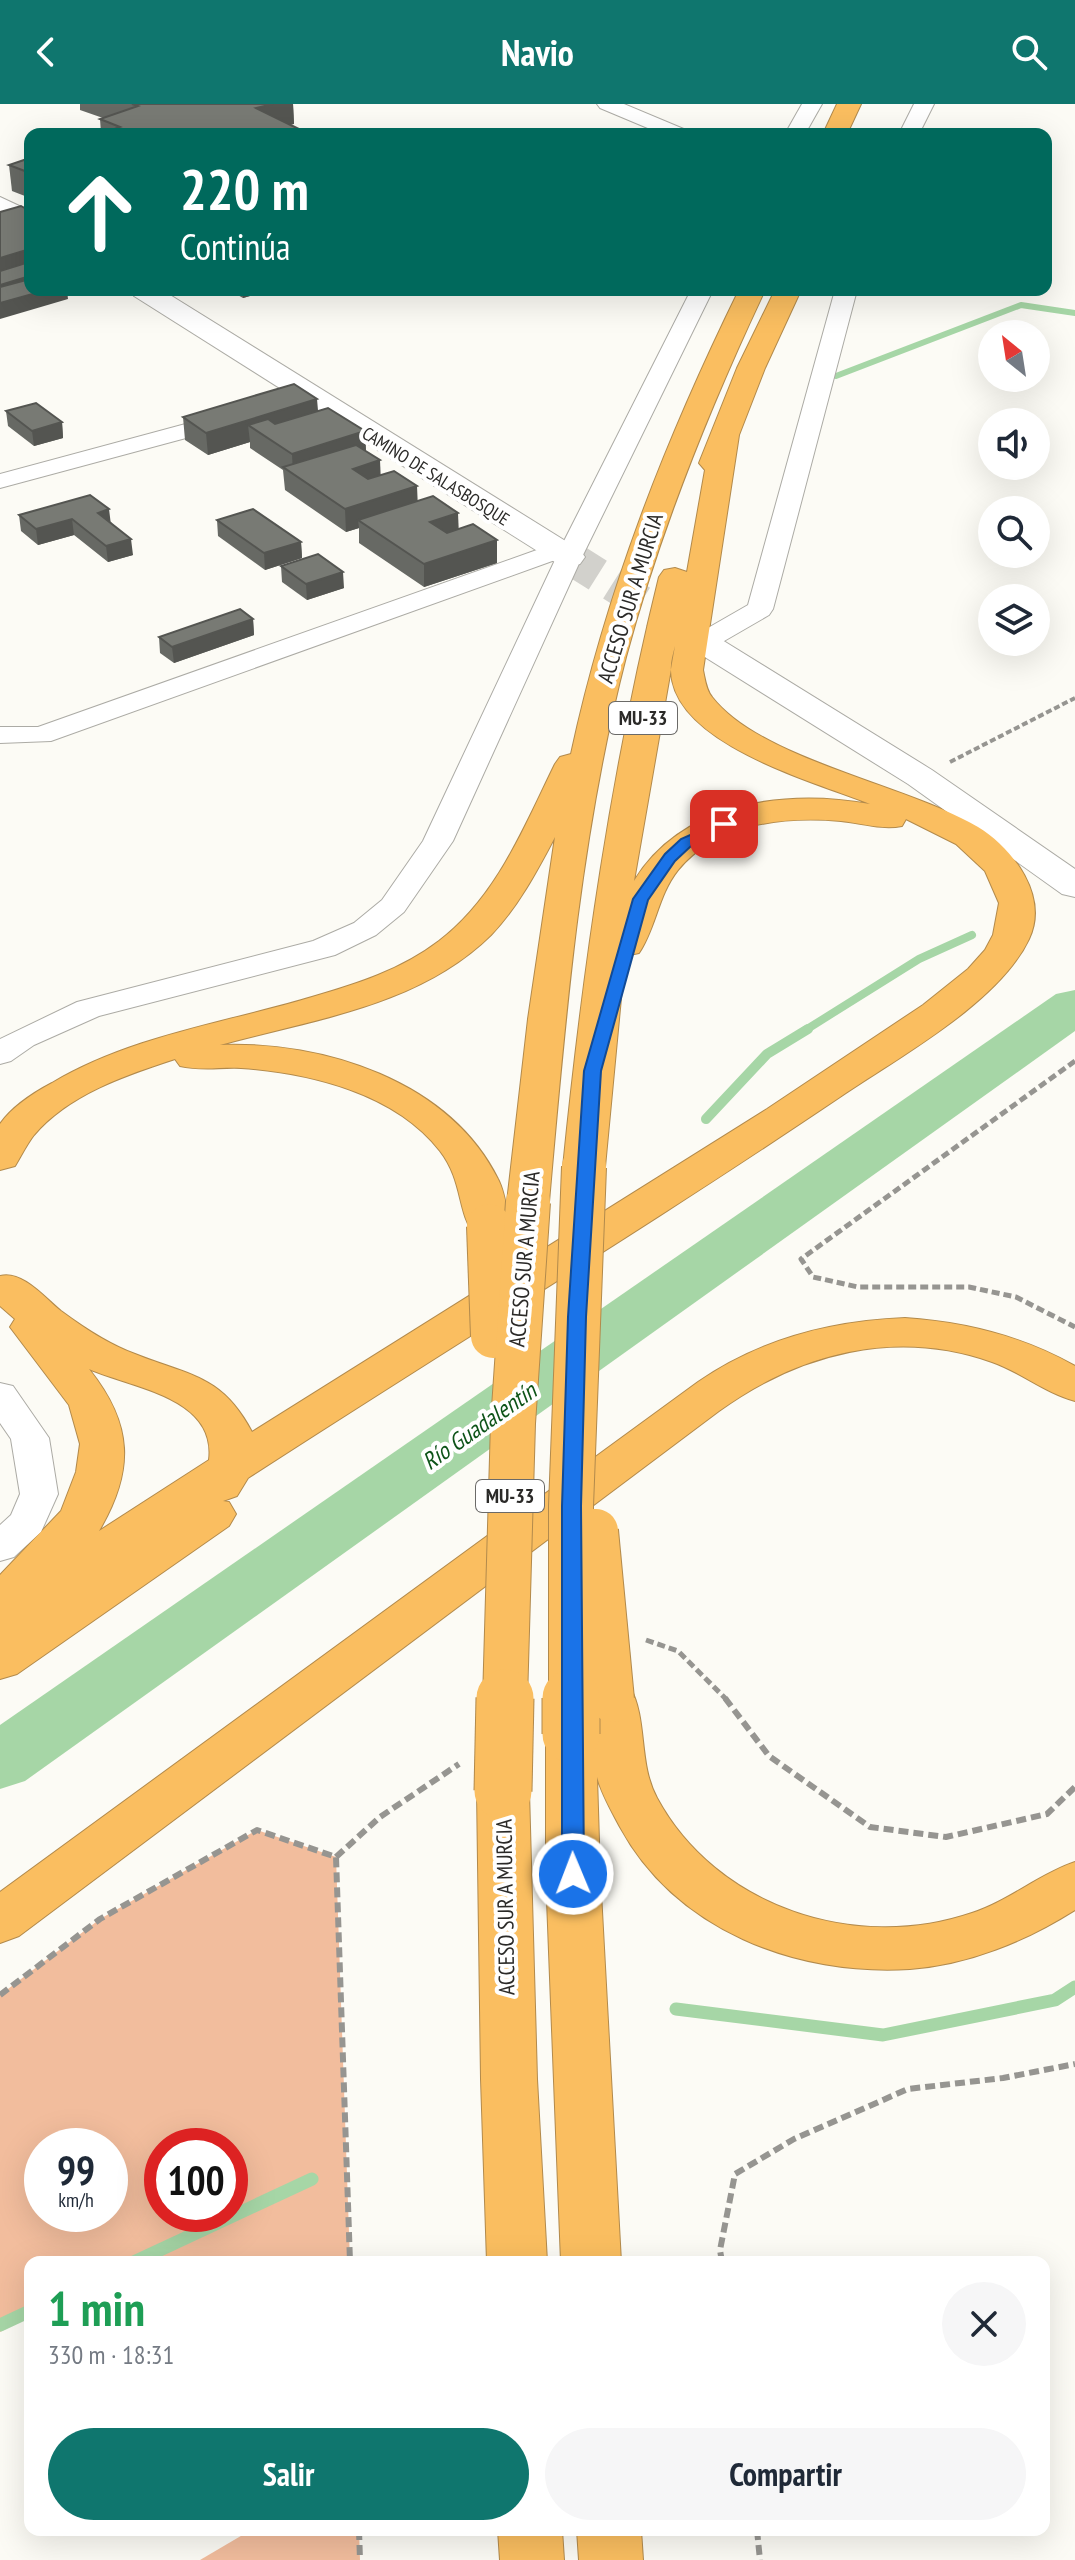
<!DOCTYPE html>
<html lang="es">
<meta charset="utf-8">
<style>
:root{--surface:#fff;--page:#f6f6f7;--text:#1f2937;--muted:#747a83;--accent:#0f766e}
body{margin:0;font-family:"PT Sans Narrow",sans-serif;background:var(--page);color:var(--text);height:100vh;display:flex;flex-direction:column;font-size:30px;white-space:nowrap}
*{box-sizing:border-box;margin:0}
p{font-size:26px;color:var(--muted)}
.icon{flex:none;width:44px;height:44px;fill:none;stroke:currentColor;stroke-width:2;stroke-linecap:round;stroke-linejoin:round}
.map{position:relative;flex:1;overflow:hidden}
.panel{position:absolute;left:24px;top:2152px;width:1026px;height:280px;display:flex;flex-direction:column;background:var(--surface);border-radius:16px;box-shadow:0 8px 32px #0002}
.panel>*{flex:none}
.hud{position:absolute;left:24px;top:24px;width:1028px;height:168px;border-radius:16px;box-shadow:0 8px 32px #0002;background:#00695c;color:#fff;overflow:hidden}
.needle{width:52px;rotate:330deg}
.controls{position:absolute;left:978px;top:216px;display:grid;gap:16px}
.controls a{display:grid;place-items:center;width:72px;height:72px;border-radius:50%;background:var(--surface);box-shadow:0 8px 32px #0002;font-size:40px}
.speed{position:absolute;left:24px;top:2024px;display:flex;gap:16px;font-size:40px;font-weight:700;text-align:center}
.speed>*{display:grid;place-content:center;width:104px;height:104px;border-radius:50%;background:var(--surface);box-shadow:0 8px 32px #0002;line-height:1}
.speed small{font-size:20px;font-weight:400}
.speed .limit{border:12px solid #d22;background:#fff;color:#111}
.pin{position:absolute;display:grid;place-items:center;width:68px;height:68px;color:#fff;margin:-34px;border-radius:16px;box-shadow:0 4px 12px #0006}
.me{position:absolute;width:88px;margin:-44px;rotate:359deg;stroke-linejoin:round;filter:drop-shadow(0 0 6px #0008)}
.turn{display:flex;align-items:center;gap:28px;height:168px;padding:0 24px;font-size:36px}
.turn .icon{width:104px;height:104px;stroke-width:2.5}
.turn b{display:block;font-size:56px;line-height:68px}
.round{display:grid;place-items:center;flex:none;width:84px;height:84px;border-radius:42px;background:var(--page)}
.overview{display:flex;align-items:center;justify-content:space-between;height:136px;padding:0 24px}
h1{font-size:48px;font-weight:700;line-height:60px;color:#1e9e55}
.action{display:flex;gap:16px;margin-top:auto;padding:16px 24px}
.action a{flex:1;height:92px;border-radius:48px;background:var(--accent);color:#fff;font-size:32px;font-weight:700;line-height:92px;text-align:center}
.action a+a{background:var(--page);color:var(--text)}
header{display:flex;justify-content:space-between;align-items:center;height:104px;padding:0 24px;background:var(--accent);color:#fff;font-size:36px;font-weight:700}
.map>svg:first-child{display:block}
</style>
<header><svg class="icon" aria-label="back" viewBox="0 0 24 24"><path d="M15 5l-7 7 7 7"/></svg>Navio<svg class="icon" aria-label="search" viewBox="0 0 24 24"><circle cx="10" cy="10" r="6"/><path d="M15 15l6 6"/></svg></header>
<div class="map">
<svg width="1075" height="2456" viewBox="0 0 1075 2456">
<rect width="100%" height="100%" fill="#fcfbf5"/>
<g fill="#f2bd9d" fill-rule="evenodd">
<path d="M257 1726 336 1753 350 2158H30V2212L0 2228V1891L100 1815ZM42 2042H110V2110H42ZM230 2042V2110H162V2042Z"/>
<path d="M251 2426H359L360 2456H200Z"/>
</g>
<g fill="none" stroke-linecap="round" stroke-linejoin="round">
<path stroke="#a6d6a6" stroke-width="6" d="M836 272 1021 201 1075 209"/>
<path stroke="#a6d6a6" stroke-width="8" d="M804 927 919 855 972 831"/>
<path stroke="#a6d6a6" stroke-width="10" d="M706 1015 767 950 808 925"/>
<g stroke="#a6d6a6" stroke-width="13">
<path d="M676 1905 883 1931 1055 1896 1075 1883"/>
<path d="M134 2158 312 2075"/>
<path d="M0 2221 30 2207"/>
</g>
<path fill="#a6d6a6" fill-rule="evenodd" d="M1075 886V927L25 1677 0 1685V1621L1056 890Z"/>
<path stroke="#d2d1cc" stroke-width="34" stroke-dasharray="34 17" stroke-linecap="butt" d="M569 453 701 536"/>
<defs>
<g id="minor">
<path d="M597 0H624L686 26 689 30H662L600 4Z"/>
<path d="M802 0H822L805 30H785Z"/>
<path d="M914 0H934L919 30H899Z"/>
<path d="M691 186H713L582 453 453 737 404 808 376 831 335 851 99 912 34 941 11 957 0 960V935L77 898 313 837 354 819 382 796 423 737 555 456 51 637 0 639V623H38L548 442 562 441Z"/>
<path d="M835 186H857L773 505 769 511 712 544H694L690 538 694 532 748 501Z"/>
<path d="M230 308 238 310 242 315 238 320 0 384V370Z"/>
<path d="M0 1279 13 1282 49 1334 58 1390 41 1428 14 1453 0 1457V1421L11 1411 20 1390 11 1335 0 1319Z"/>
</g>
<g id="tertiary">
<path d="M0 93 30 107V125L0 111Z"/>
<path d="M130 186H162L580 446 585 453 580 460 569 462 558 460 134 192Z"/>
<path d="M703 528 714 531 932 666 1075 765V793L1062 790 908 680 692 545 687 538 692 531Z"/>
</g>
<g id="motorway">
<path d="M837 0H861L847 30H823Z"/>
<path d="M739 186H765C709 305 660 426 626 553 580 731 565 916 549 1098L543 1107 528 1111 513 1107 507 1098 528 915 555 733C537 767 518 803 491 831 419 902 314 915 220 941 324 937 449 977 498 1075 505 1088 507 1107 510 1122L504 1131 489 1135 474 1131C457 1106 463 1077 440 1047 395 989 310 969 241 964 220 963 201 967 180 962L175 955C126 971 69 990 34 1031 27 1040 21 1052 15 1062L0 1066V1020C12 1003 33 989 52 979 131 932 225 919 312 893 357 880 401 866 439 837 497 793 524 723 555 660L560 653 571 650C606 487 666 335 739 186Z"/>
<path d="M775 186H801L765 264 739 331 703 566C705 575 706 586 712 593 761 656 905 680 978 723 1014 745 1049 793 1029 835 999 899 897 954 840 993 646 1124 445 1246 248 1374L237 1392 223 1397 229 1398 236 1410 229 1422 17 1570 0 1575V1471L61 1407 76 1368 80 1340 69 1301 10 1223 15 1215 0 1202V1172C22 1166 45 1194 61 1207 84 1224 108 1240 135 1250 190 1272 222 1271 252 1328L767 1005 923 901 968 865 985 846 993 831 999 799 985 767 956 740 906 715 902 722C882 726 861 719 841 717 784 712 717 719 678 766 658 791 656 824 639 849L625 852 605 1063 599 1072 584 1076 569 1072 563 1063C583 864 611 667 659 473L664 466 675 464 687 468 705 366 699 359 737 264ZM675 542C673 550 670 559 671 567 673 640 815 678 870 700 785 685 682 698 634 777ZM89 1265C132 1284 217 1293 209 1356L99 1427C135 1366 133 1320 89 1265Z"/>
<path d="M905 1214C966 1218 1022 1232 1075 1262V1297C1045 1289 1021 1268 992 1258 896 1224 799 1249 719 1307L19 1832 0 1839V1788L698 1278C760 1235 830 1217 905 1214Z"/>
<path d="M612 1577 630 1583C648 1616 638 1659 657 1694 716 1803 855 1849 972 1809 1009 1797 1039 1770 1075 1758V1806C1026 1837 968 1861 910 1865 796 1872 676 1826 620 1723 611 1706 602 1691 597 1673L600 1770 621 2158H561L546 1770V1630L553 1616 571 1611 589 1616 587 1596 594 1583Z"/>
<path d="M503 1667 521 1673 529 1687 537 1975 547 2158H487L481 1975 477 1687 485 1673Z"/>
<path d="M498 2426H562L564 2456H500Z"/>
<path d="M577 2426H641L643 2456H579Z"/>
</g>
</defs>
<use href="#minor" stroke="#acaba5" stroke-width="2"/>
<use href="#tertiary" stroke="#acaba5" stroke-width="2"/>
<use href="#motorway" stroke="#b28a4c" stroke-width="2"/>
<path stroke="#969591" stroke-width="4" stroke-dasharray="6 3" stroke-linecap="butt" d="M950 658 1075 594"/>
<g stroke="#969591" stroke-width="5" stroke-dasharray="8 4" stroke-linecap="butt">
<path d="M1075 957 801 1155 813 1173 858 1183H969L1016 1193 1075 1223"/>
<path d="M646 1536 678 1547 727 1596"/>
</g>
<g stroke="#969591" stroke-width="6" stroke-dasharray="10 5" stroke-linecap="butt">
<path d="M725 1594 769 1652 870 1723 946 1733 1047 1710 1075 1683"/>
<path d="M336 1753 380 1713 459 1660"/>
<path d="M0 1891 100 1815 257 1726 336 1753 350 2158"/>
<path d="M722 2158 720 2146 735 2070 794 2035 908 1985 1003 1974 1075 1960"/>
<path d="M359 2426 360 2456"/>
<path d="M757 2426 760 2456"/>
</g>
<use href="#minor" fill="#fff" fill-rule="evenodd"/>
<use href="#tertiary" fill="#fff" fill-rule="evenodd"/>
<use href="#motorway" fill="#fabe60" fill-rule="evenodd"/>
<defs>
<g id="motorway-bridge-far1">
<path d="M489 1122 493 1232"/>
<path d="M596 1427 612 1596"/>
<path d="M505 1596 513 1319 528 1098"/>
<path d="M571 1596V1402L584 1063"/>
</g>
<g id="motorway-bridge">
<path d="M571 1594V1630"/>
<path d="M503 1687 505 1594"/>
</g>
</defs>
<use href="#motorway-bridge-far1" stroke="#b28a4c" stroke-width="46" stroke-linecap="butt"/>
<use href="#motorway-bridge" stroke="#b28a4c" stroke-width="59" stroke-linecap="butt"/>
<use href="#motorway-bridge-far1" stroke="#fabe60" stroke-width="44"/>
<use href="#motorway-bridge" stroke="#fabe60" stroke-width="57"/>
</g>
<g fill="#676964">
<path d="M80 0H293L294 20 101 29 100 15 103 14 80 6Z"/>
<path d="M30 54V94L12 87 9 61Z"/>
<path d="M229 186H270L243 194Z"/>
<path d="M6 307 62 318 63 334 34 342 8 322Z"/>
<path d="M318 307 365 327 366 347 381 372 417 382V397L458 409V425L497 459 424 483 359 439V424L346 428 285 386 283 366 250 344V338L208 351 185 336 183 313Z"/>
<path d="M19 411 111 418 133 451 108 458 74 431 38 441 21 427Z"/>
<path d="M217 416 301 438 302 454 265 466 218 432Z"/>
<path d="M281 462 344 484 307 496 282 478Z"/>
<path d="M253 515 254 531 174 559 160 549 159 533Z"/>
</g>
<g fill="#545551">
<path d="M273 0H293L294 20 257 29 256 4Z"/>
<path d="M30 145V167L0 175V154Z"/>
<path d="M30 172V186L0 196V181Z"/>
<path d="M47 186H67L68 195 0 215V199Z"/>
<path d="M243 186H270L243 194Z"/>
<path d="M317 295 319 318 248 321 250 338 208 351 206 329Z"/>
<path d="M62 318 63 334 34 342 32 327Z"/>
<path d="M365 327 366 350 293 370 292 350Z"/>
<path d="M380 356 381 379 354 388 353 365Z"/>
<path d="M417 382 418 405 358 416 359 424 346 428 345 405Z"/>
<path d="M109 405 111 421 98 409Z"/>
<path d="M458 409 459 432 431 441 430 418Z"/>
<path d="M72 415 74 431 38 441 36 425Z"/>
<path d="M131 435 133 451 108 458 106 442Z"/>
<path d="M497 436V459L424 483V460Z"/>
<path d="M301 438 302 454 265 466 264 449Z"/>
<path d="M343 468 344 484 307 496 306 480Z"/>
<path d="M253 515 254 531 174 559 172 543Z"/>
</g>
<g fill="#787a74" stroke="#545551" stroke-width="2">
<path d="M132 0H273L256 4 309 30H100L120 23 100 15 138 2Z"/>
<path d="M30 54V69L9 61Z"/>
<path d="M21 102 30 107V145L0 154V108Z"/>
<path d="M29 158 30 172 0 181V167Z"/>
<path d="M30 175V186H47L0 199V183Z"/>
<path d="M294 280 317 295 206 329 183 313Z"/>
<path d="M36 299 62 318 32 327 6 307Z"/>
<path d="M328 304 365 327 292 350 248 321 268 315 275 320Z"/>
<path d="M356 341 380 356 353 365 368 375 394 367 417 382 345 405 283 363Z"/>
<path d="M90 391 109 405 98 409 131 435 106 442 72 415 36 425 19 411Z"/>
<path d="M433 392 458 409 430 418 447 429 473 420 497 436 424 460 358 416Z"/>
<path d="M253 405 301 438 264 449 217 416Z"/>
<path d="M318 450 343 468 306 480 281 462Z"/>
<path d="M240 505 253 515 172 543 159 533Z"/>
</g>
<path fill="#1a73e8" stroke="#114b97" stroke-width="2" d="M724 716 729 717V723L691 742 675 757 648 796 601 967 586 1213 581 1402 584 1770 581 1776 573 1779 565 1776 562 1770V1402L568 1213 584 967 633 795 665 750 681 735Z"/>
<g text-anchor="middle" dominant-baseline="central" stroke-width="8" stroke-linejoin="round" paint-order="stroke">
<g font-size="18" fill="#2b2a28" stroke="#fff">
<text transform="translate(436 372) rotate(32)">CAMINO DE SALASBOSQUE</text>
</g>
<g fill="#fff" stroke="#6b6a68" stroke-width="2">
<rect x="609" y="598" width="68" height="32" rx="6"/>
<rect x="476" y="1376" width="68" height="32" rx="6"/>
</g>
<g font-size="20" font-weight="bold" fill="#2b2a28">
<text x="643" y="614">MU-33</text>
<text x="510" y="1392">MU-33</text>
</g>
<g font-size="22" fill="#2b2a28" stroke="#fff">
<text transform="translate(630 494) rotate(-73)">ACCESO SUR A MURCIA</text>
<text transform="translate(524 1155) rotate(-85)">ACCESO SUR A MURCIA</text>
<text transform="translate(505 1803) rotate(-91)">ACCESO SUR A MURCIA</text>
</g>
<g font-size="24" font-style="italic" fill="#0e5419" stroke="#fff">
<text transform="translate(479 1322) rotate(-35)">Río Guadalentín</text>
</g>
</g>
</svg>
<div class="controls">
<a><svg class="needle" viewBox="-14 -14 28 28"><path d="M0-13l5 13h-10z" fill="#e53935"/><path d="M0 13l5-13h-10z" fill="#747a83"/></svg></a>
<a><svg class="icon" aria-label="sound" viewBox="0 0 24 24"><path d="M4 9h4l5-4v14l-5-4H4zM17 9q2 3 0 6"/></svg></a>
<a><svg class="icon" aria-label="search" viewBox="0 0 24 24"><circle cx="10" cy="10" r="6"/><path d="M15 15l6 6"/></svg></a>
<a><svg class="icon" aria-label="layers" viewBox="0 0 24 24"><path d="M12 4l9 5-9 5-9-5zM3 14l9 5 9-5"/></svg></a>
</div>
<div class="speed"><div>99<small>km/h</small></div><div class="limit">100</div></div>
<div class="pin" style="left:724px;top:720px;background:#d93025"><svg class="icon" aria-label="arrive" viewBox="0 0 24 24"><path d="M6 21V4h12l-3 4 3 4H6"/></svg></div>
<svg class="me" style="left:573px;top:1770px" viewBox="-20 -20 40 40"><circle r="17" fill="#1a73e8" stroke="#fff" stroke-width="3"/><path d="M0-11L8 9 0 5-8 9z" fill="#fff"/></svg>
<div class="hud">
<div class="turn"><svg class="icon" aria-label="ahead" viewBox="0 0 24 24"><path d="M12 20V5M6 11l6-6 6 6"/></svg><div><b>220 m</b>Continúa</div></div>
</div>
<section class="panel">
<div class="overview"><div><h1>1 min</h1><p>330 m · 18:31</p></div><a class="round"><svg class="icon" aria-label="close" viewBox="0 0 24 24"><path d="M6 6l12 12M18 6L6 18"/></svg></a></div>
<div class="action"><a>Salir</a><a>Compartir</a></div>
</section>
</div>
